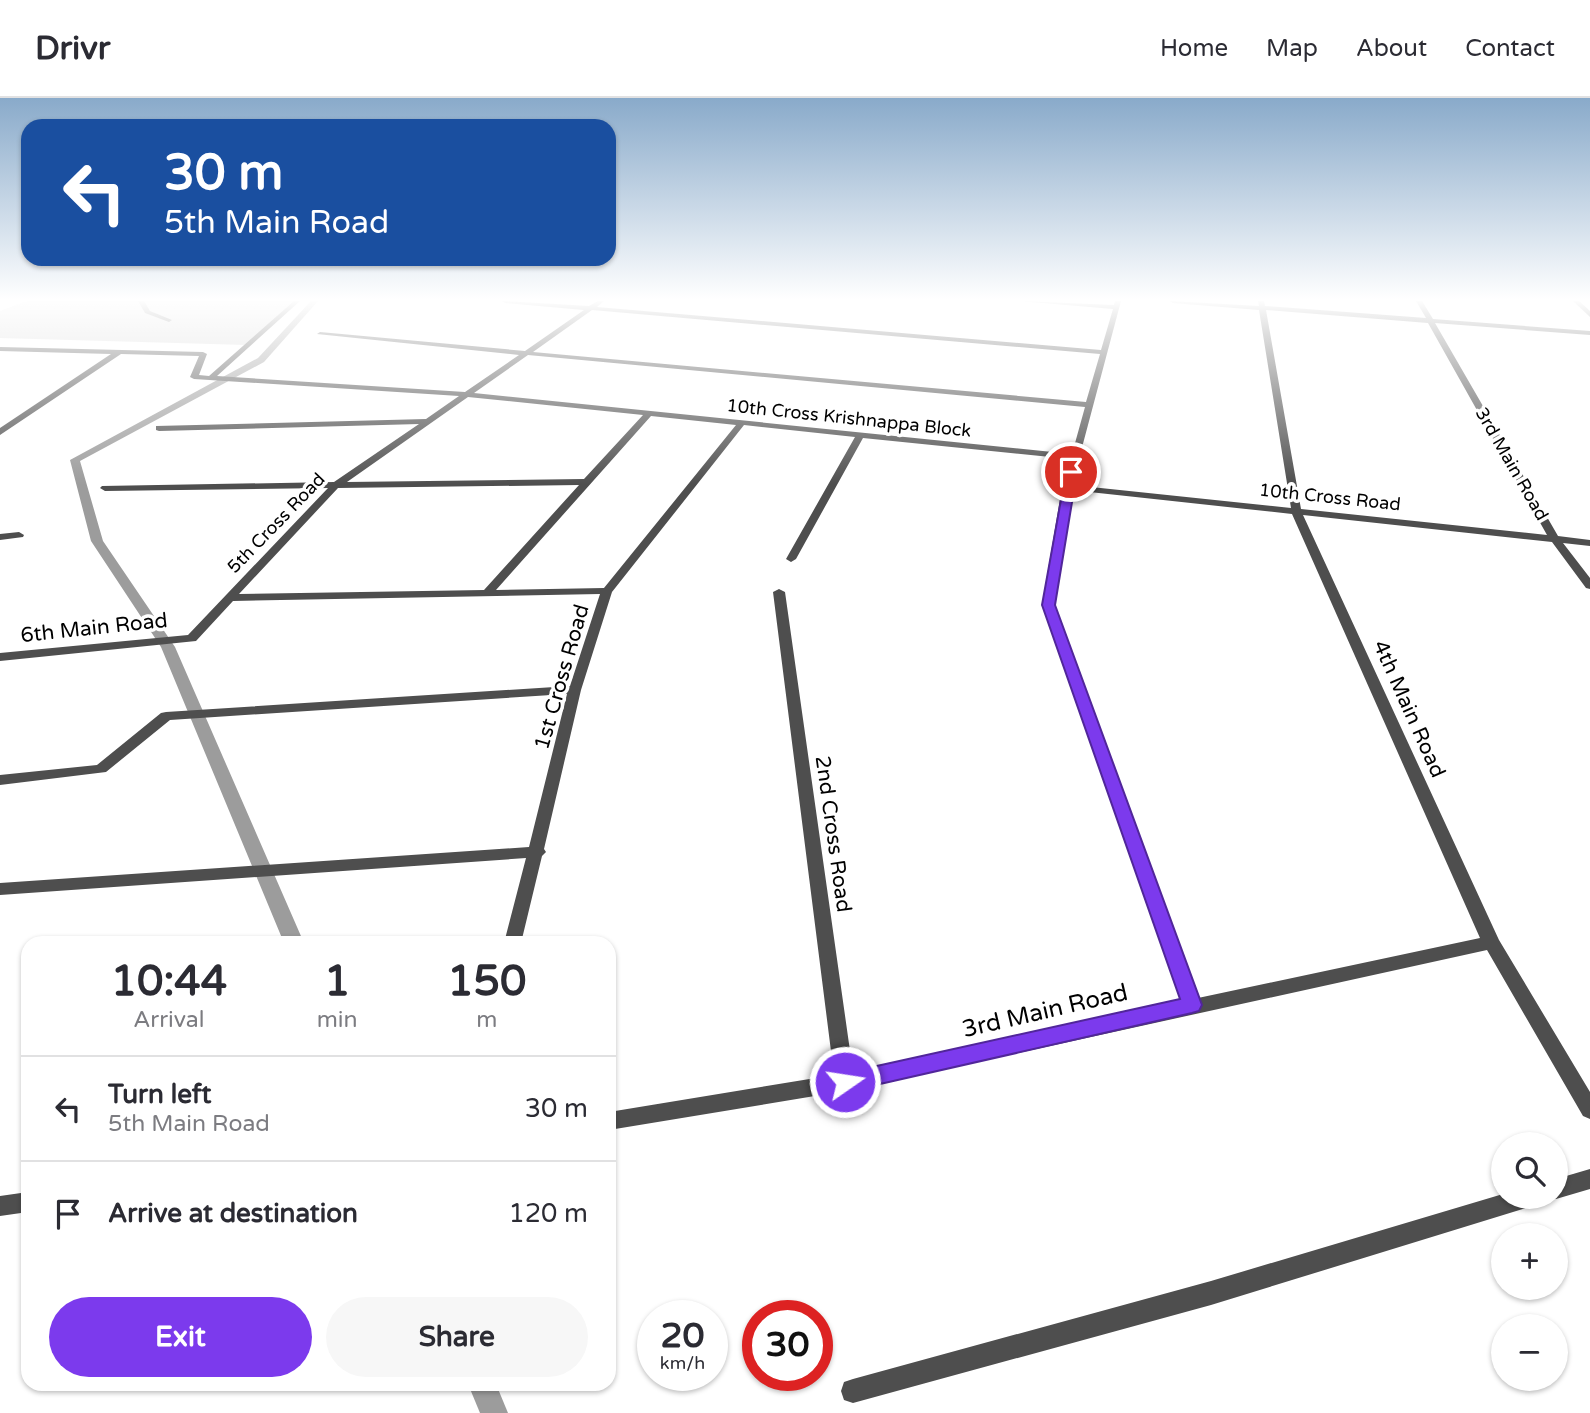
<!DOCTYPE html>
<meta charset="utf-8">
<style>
:root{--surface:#fff;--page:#f7f7f7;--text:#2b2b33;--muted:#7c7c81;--line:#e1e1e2;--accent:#7c3aed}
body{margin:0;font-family:"Varela Round",sans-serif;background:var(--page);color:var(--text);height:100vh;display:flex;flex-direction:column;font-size:26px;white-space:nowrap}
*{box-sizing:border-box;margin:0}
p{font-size:23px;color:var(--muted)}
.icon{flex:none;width:38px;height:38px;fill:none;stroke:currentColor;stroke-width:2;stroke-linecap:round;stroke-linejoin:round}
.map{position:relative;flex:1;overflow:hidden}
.panel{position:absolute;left:21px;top:838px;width:595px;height:455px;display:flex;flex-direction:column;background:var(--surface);border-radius:21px;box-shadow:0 2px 5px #0004}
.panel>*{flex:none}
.hud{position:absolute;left:21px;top:21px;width:595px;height:147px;border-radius:21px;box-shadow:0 2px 5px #0004;background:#1a4fa0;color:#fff;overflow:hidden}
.fabs{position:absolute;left:1491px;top:1034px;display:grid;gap:14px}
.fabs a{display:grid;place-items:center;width:77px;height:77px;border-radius:50%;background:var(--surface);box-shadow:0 2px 5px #0004;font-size:35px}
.speed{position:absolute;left:637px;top:1202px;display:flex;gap:14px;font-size:35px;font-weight:700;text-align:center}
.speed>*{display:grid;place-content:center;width:91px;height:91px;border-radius:50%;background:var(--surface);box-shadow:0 2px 5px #0004;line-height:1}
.speed small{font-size:18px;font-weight:400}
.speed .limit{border:10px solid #d22;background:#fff;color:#111}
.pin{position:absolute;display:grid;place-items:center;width:60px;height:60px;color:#fff;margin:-30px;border:4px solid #fff;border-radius:50%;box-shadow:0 2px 7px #0007}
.me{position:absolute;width:77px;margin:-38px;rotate:77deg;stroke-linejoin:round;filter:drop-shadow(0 0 5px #0008)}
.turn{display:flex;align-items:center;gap:24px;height:147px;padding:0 28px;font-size:32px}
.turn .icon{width:91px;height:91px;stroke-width:2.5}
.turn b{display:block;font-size:49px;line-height:60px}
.eta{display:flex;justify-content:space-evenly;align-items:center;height:119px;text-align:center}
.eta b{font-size:42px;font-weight:700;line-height:49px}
.action{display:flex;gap:14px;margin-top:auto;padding:14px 28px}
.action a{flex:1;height:80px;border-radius:42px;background:var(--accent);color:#fff;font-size:28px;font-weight:700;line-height:80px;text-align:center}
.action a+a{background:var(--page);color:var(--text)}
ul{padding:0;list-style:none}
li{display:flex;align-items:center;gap:21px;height:105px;padding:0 28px;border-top:2px solid var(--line)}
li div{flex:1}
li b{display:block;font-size:26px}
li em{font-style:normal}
header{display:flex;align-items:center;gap:42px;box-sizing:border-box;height:98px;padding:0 35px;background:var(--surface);border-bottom:2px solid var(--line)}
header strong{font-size:33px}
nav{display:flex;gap:38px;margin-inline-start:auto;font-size:24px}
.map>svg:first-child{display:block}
</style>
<header>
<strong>Drivr</strong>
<nav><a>Home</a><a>Map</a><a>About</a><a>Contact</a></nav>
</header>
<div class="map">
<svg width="1590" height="1315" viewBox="0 0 1590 1315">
<rect width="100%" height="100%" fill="#fff"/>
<path fill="#d5d5d5" d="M27 203H297L247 247 0 240V213Z"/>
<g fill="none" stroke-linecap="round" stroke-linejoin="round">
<g fill="#9c9c9c" fill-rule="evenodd">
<path d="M311 203H318L264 264 80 363 103 443 175 549 304 845H284L161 549 91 443 70 362 258 260Z"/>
<path d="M468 1286H496L508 1315H480Z"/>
</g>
<path fill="#4e4e4e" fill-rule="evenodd" d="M138 203H144L150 213 172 222 169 224 145 215Z"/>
<g fill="#4e4e4e" fill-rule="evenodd">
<path d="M294 203H300L217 278 465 294 519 257 317 236 320 234 525 253 584 212 505 205 502 203 589 208 598 203H604L597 209 1101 252 1113 211 1020 203 1114 207 1115 203H1121L1072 387 1291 410 1259 212 1173 205 1170 203 1259 208 1258 203H1264L1265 208 1426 220 1416 203H1422L1433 221 1590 233V237L1435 225 1558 438 1590 442V448L1563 445 1590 480V491L1586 490 1552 444 1303 417 1499 842 1590 994V1021L1583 1018 1487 852 845 993 609 1032V1014L834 977 773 494 779 491 785 494 853 974 1182 904 1042 507 1062 389 1070 361 863 340 796 461 791 464 786 461 855 339 744 327 612 494 581 592 544 751 546 754 542 758 521 845H504L526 760 0 797V785L529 749 567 596 170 622 106 674 0 687V677L97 667 161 615 166 614 570 588 600 496 233 503 196 543 0 563V555L188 537 328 390 105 393 100 390 102 388 334 384 419 326 159 333 156 332V328L426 321 459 298 194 281 190 279 199 258 121 256 0 337V330L111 256 0 253V249L203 254 207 256 199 277 209 278ZM592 212 1100 256 1086 304 533 254ZM1266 212 1428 225 1547 437 1301 411ZM528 257 1085 309 1072 356 474 295ZM468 299 643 317 584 381 347 384ZM651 318 736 327 604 490 496 492ZM579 387 484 492 239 496 338 390ZM1071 392 1292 416 1480 840 1198 900 1054 507Z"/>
<path d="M1573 203H1579L1590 213V219Z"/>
<path d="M19 434 24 437 23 439 0 442V436Z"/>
<path d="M1590 1071V1091L1556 1101 1550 1099H1556V1081Z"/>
<path d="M28 1094V1114L0 1118V1098Z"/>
<path d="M1503 1096V1099H1540L1537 1106 1529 1109 1211 1207 853 1305 844 1302 841 1293 844 1284 853 1281 1211 1183Z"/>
</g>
</g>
<linearGradient id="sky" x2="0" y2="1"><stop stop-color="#89aaca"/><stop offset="0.52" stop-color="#fff"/><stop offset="1" stop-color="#fff" stop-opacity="0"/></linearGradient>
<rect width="1590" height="387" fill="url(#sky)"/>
<path fill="#7c3aed" stroke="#51269a" stroke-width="2" d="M1071 371 1077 374 1055 507 1202 907 1199 913 1192 915 845 994 837 991 834 984 837 977 845 975 1180 901 1042 507 1066 374Z"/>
<g text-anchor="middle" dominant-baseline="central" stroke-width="7" stroke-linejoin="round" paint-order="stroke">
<g font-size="18" fill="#000" stroke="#fff">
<text transform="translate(849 320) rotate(6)">10th Cross Krishnappa Block</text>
<text transform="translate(1512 366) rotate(60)">3rd Main Road</text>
<text transform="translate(1330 399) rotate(6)">10th Cross Road</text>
<text transform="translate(276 425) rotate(-46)">5th Cross Road</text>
</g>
<g font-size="21" fill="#000" stroke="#fff">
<text transform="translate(94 530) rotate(-6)">6th Main Road</text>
<text transform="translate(562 579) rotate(-74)">1st Cross Road</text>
<text transform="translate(1409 611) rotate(66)">4th Main Road</text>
<text transform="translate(833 736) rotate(82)">2nd Cross Road</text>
</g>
<g font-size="24" fill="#000" stroke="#fff">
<text transform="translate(1045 913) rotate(-13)">3rd Main Road</text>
</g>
</g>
</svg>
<div class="fabs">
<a><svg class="icon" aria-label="search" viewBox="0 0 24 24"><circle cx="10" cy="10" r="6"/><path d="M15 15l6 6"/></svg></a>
<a>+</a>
<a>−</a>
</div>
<div class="speed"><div>20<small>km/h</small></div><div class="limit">30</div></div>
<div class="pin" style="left:1071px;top:374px;background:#d93025"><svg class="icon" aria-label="arrive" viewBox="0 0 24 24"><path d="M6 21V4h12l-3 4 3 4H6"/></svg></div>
<svg class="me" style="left:845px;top:984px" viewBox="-20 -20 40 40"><circle r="17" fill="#7c3aed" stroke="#fff" stroke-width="3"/><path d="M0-11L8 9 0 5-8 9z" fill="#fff"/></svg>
<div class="hud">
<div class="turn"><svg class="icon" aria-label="left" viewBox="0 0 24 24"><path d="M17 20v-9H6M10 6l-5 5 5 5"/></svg><div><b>30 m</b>5th Main Road</div></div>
</div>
<section class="panel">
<div class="eta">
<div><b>10:44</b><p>Arrival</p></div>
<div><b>1</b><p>min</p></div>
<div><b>150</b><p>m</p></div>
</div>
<ul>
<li><svg class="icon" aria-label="left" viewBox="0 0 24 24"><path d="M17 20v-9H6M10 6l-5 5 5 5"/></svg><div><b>Turn left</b><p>5th Main Road</p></div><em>30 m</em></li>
<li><svg class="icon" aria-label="arrive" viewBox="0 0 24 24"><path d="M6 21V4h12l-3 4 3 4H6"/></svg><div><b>Arrive at destination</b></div><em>120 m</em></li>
</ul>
<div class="action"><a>Exit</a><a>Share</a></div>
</section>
</div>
